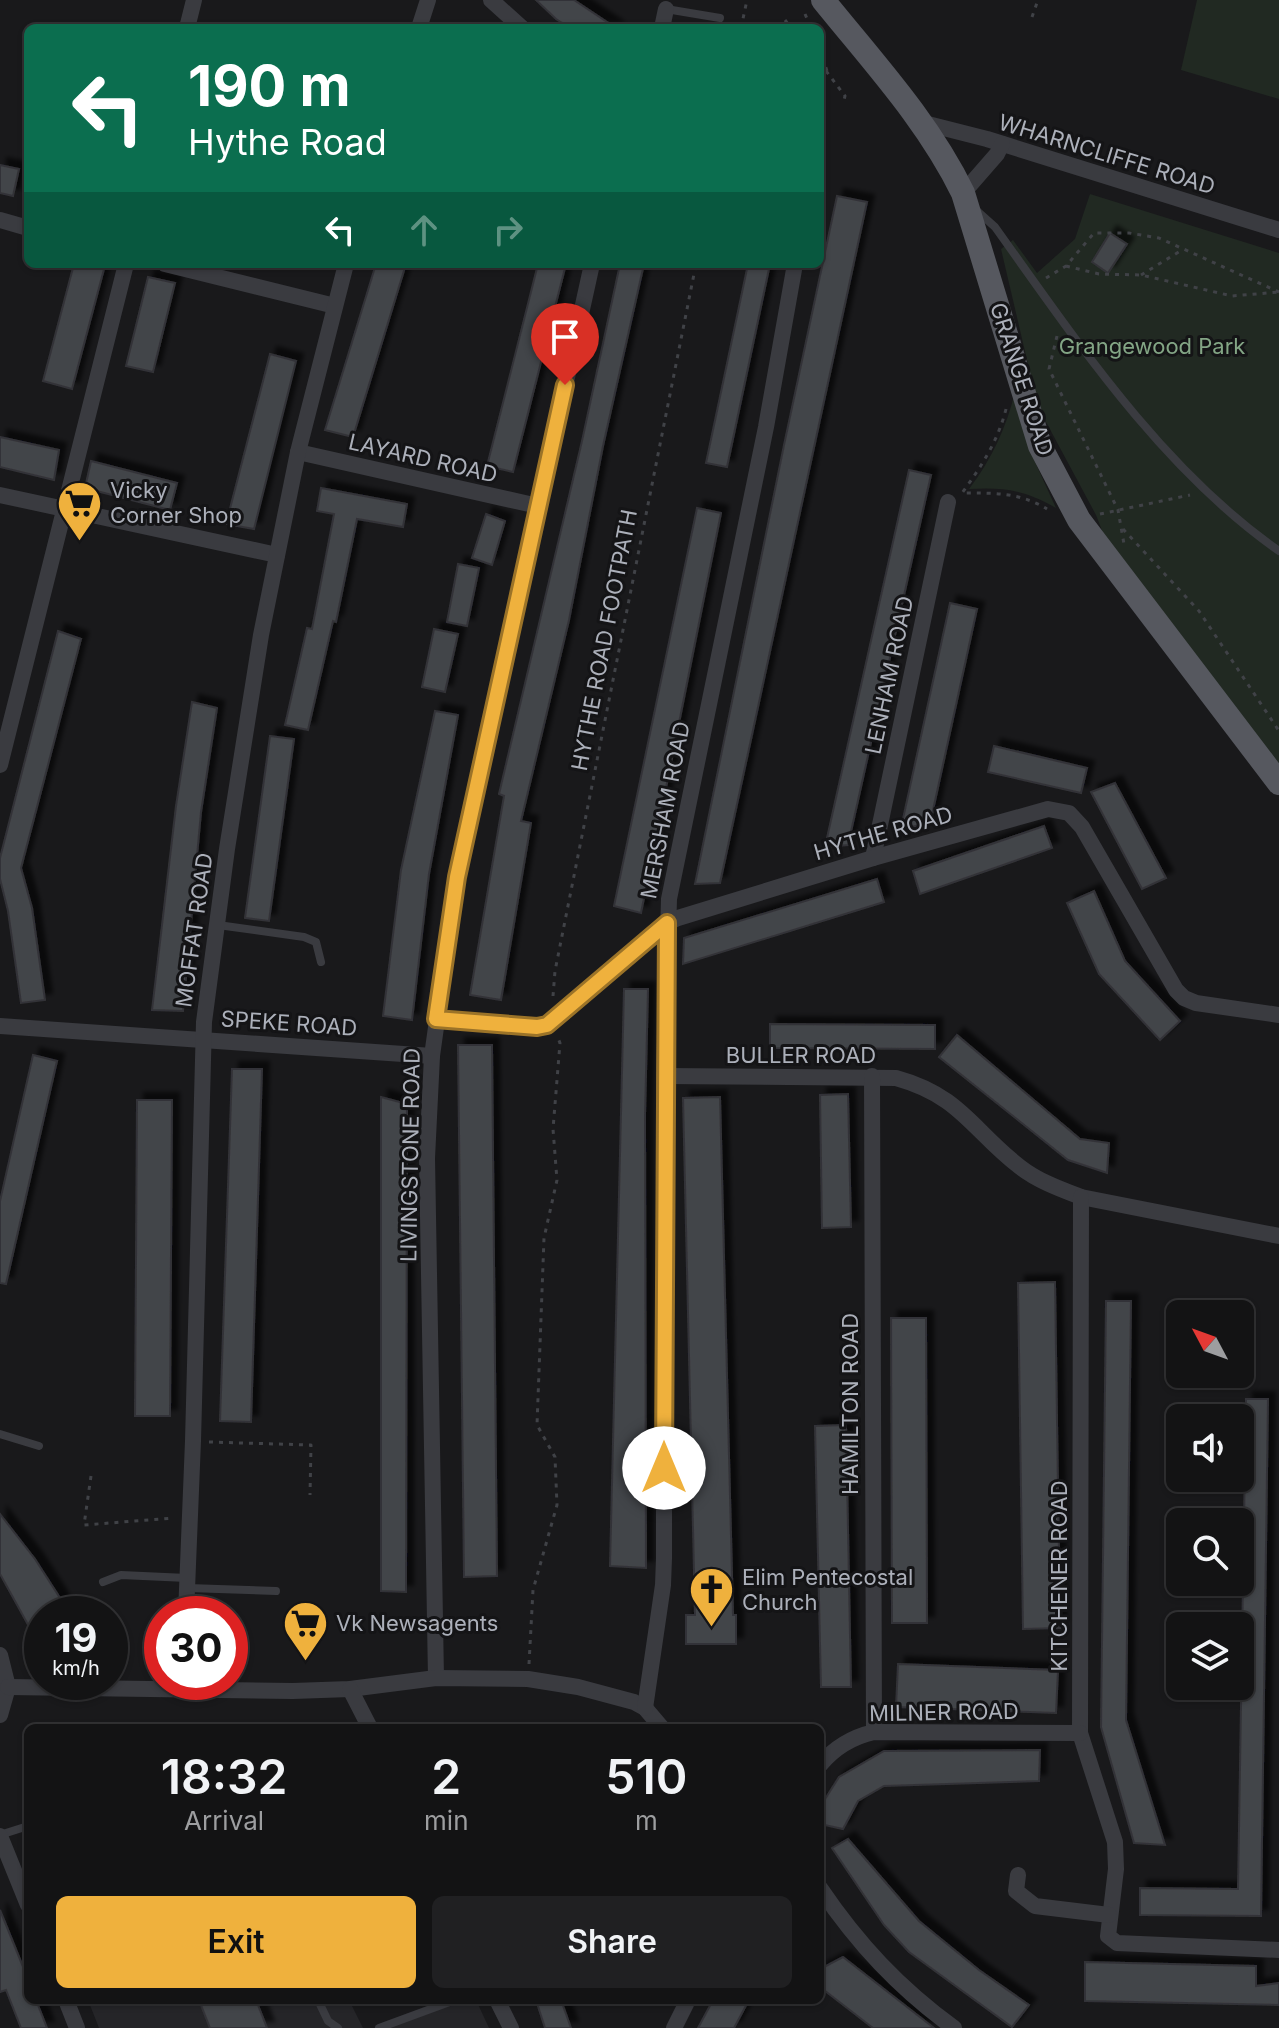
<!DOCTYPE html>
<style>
:root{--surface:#131314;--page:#202022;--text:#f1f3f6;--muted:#9d9ea0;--line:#323234;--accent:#efb13d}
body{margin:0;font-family:Inter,sans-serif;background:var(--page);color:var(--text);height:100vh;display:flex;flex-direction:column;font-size:30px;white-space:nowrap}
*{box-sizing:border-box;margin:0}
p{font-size:26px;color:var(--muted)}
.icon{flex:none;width:44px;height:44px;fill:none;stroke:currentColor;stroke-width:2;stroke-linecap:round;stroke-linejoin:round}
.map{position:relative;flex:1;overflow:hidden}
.panel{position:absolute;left:24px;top:1724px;width:800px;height:280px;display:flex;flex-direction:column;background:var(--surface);border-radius:12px;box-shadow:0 2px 6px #0004,0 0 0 2px var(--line)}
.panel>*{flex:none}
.guide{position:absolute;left:24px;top:24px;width:800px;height:244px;border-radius:12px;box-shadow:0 2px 6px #0004,0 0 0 2px var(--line);background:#0b6e4f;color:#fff;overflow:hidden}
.needle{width:52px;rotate:311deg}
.fabs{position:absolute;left:1166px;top:1300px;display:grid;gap:16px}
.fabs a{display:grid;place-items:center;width:88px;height:88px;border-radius:12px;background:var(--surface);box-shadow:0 2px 6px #0004,0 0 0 2px var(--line);font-size:40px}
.speed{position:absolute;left:24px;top:1596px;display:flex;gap:16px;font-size:40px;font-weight:700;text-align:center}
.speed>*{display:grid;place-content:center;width:104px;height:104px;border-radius:50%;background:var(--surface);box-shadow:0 2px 6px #0004,0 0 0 2px var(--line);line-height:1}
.speed small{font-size:20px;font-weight:400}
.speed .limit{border:12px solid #d22;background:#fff;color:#111}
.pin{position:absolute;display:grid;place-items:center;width:68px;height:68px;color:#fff;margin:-82px -34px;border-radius:50% 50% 50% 0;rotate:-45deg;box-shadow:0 0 8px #0007}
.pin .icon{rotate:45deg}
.me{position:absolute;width:88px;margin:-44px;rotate:0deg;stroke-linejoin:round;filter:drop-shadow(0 0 6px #0008)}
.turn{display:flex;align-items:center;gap:28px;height:168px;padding:0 32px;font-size:36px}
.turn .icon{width:104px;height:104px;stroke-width:2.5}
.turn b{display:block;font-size:56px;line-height:68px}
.lanes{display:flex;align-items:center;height:76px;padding:0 32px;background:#0003;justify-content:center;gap:40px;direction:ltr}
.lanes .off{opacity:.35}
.eta{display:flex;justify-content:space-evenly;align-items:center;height:136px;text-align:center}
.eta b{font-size:48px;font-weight:600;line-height:56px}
.button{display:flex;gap:16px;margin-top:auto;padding:16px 32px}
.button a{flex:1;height:92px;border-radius:12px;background:var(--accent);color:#111;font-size:32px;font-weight:600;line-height:92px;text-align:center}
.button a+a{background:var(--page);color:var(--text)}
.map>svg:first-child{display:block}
</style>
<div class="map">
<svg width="1279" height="2028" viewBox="0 0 1279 2028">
<defs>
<filter id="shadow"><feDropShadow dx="7" dy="-7" stdDeviation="2" flood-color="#0009"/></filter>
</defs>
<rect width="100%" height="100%" fill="#19191b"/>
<g fill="#252528">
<path d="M88 2000H349L363 2028H99Z"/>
<path d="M445 2000H476L489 2028H375Z"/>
</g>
<g fill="#212922">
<path d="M1197 0H1279V99L1181 70Z"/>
<path d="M1090 194 1279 253V768L1108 546 1096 515 1038 407 1001 249 1013 240 1037 273 1075 239Z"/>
<path d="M1015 392 1030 451 1056 508C1025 490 1004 487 969 489 992 459 1006 428 1015 392Z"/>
</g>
<g fill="#434448" stroke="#333337" stroke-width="2" filter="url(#shadow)">
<path d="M536 0H574L616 28H570L556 19Z"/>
<path d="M0 165 19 169 13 196 0 193Z"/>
<path d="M837 196 867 202 720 883 695 884 784 445Z"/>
<path d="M1110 233 1127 244 1108 273 1092 262Z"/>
<path d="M74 264 104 269 72 389 43 381Z"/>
<path d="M376 264H406L353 437 325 430Z"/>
<path d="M538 264H566L513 472 487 466Z"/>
<path d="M620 264H644L603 446 569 620 521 821 531 823 501 1000 470 995 504 796 499 794 582 441Z"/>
<path d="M748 264H770L727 467 706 463Z"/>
<path d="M148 277 175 283 153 372 126 366Z"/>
<path d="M270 354 296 361 254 529 226 524Z"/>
<path d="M0 437 59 450 54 480 0 467Z"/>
<path d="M91 461 177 483 170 510 85 488Z"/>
<path d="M909 470 931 475 848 845 825 847Z"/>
<path d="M321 488 407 504 403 527 357 519 336 622 333 621 308 730 285 725 307 628 312 629 334 514 317 511Z"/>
<path d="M697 508 721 513 641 913 614 906Z"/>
<path d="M486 514 505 521 492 565 472 558Z"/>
<path d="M458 564 479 568 467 626 447 622Z"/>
<path d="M950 603 977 609 930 824 901 828Z"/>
<path d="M434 629 458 634 445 692 422 687Z"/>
<path d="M58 631 81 639 21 868 32 908 45 1000 21 1003 8 911 0 879V858Z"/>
<path d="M192 702 217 708 201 812 183 1011 152 1010 176 806Z"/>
<path d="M435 711 458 715 429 874 412 1020 383 1016 401 870Z"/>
<path d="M270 736 294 739 269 921 245 918Z"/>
<path d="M994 746 1087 768 1081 793 988 772Z"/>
<path d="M1115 783 1166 878 1142 889 1091 792Z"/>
<path d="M1044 826 1052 848 920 894 913 871Z"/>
<path d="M877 879 884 902 683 964 684 938Z"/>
<path d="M1094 891 1125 961 1180 1021 1160 1040 1099 974 1067 903Z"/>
<path d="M624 989H648L645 1116 646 1568 610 1566Z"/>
<path d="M770 1024 935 1025V1049L770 1048Z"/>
<path d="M957 1035 1080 1139 1109 1143 1107 1173 1068 1160 939 1057Z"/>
<path d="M458 1045H492L497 1576 464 1577Z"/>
<path d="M33 1055 57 1061 6 1284 0 1283V1201Z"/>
<path d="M232 1069H262L251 1422 220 1421Z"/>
<path d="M848 1094 851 1227 822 1228 820 1095Z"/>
<path d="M381 1097 407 1104 406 1592 381 1591Z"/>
<path d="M720 1097 733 1615H736V1644H686V1615H695L683 1098Z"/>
<path d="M137 1100H172L170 1416H135Z"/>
<path d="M1055 1282 1060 1628 1023 1629 1018 1283Z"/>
<path d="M1106 1301H1131L1126 1720 1165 1845 1134 1843 1101 1727Z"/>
<path d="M891 1318H926L927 1623H892Z"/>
<path d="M1246 1399H1268L1261 1916 1140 1915V1888L1238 1889Z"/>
<path d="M846 1425 851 1687H821L815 1426Z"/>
<path d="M0 1514 35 1559 60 1598 65 1614H42V1650L0 1574Z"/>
<path d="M898 1664 1058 1670 1056 1713 896 1707Z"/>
<path d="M1040 1750 1039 1781 884 1786 858 1801 843 1829 820 1824V1807L839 1777 884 1751Z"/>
<path d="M848 1839 919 1921 979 1970 1029 2005 1012 2027 909 1952 884 1925 832 1848Z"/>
<path d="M0 1910 28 1979V2000H36L47 2028H21L6 1990 0 1992Z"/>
<path d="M843 1957 934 2028H873L820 1987V1969Z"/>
<path d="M1085 1962 1256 1966V1986L1279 1983V2005L1085 2001Z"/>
<path d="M199 2000H256L267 2028H210Z"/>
<path d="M536 2000H561L571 2028H545Z"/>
<path d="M713 2000H749L734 2028H698Z"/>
</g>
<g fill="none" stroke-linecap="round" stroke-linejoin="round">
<g stroke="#404247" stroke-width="3" stroke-dasharray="4 6" stroke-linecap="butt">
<path d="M805 14 811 28"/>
<path d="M1032 17 1038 0"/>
<path d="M785 20 791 28"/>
<path d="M741 28 747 0"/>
<path d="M820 48 827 71"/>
<path d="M820 63 845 96 843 104"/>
<path d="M1066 266 1099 274 1141 275 1232 296 1279 292"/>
<path d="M1141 275 1182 250"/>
<path d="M1046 278 1066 266 1094 233H1129L1159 238 1279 292"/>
<path d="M1057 336 1049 369 1118 510 1124 544"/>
<path d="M1006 409C998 441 981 467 962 493 994 493 1019 492 1047 509"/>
<path d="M1100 514 1190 495"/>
<path d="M1123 529 1199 611 1279 731"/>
<path d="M553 996 555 971 696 264"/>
<path d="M209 1442 311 1445 310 1495"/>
<path d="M91 1476 84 1525 174 1518"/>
<path d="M529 1664 533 1590 557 1505 555 1457 537 1425 544 1238 557 1180 553 1129 560 1043 558 1038"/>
</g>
<g stroke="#3a3b40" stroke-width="8">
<path d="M666 9 720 18"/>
<path d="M976 210 995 227C1078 343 1162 469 1279 551"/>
<path d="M218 925 304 937 316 942 321 962"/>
<path d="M0 1434 39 1446"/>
<path d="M103 1582 121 1575 187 1578"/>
<path d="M188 1588 276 1591"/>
<path d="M0 1835 28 1826"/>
<path d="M318 2000 328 2021 338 2028"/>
<path d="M379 2028 455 2000"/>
</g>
<g stroke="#3a3b40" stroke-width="16">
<path d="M491 0 522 28"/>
<path d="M187 28 194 0"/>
<path d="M419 28 428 0"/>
<path d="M662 28 666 9"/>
<path d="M920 122 987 139 1279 230"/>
<path d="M963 193 997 154 1002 144"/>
<path d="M0 220 28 228"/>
<path d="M165 264 335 306"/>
<path d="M298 452 538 506"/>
<path d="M0 495 277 555"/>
<path d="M0 765 126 264"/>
<path d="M873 858 948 502"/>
<path d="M436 1019 537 1027 547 1025 667 923 678 918 873 858 1048 809 1069 813 1082 827 1176 990 1184 998 1196 1003 1279 1015"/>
<path d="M0 1026 432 1056"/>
<path d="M664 1076 896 1078C961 1096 972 1130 1020 1167 1038 1181 1060 1189 1081 1197L1279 1236"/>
<path d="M872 1076 874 1732"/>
<path d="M1081 1197 1080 1733 1115 1842 1116 1869 1108 1936 1117 1943 1279 1950"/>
<path d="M186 1614 193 1441 204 1022 227 849 261 635 298 452 346 264"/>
<path d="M0 1655 8 1687 0 1715"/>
<path d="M436 1678 427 1158 432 1056 457 877 592 264"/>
<path d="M8 1687 293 1691 350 1689 436 1678 528 1679 578 1687 634 1702 645 1708 662 1728"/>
<path d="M350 1689 370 1728"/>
<path d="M645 1708 663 1585 664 1558V1076L669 899 766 427 795 264"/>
<path d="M820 1765C834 1748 852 1737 874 1732L1080 1733"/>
<path d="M0 1836 28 1905"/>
<path d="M1018 1875 1016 1891 1035 1906 1109 1915"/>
<path d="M820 1888C858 1944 899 1988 954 2028"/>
<path d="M66 2000 77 2028"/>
<path d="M497 2000 511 2028"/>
<path d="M674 2028 688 2000"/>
</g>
<path stroke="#56585f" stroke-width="24" d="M823 0C873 62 928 121 963 193L1040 446 1079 520 1279 783"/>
</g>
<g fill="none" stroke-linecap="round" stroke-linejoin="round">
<defs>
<path id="route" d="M565 385 457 877 436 1019 537 1027 547 1025 667 923 664 1468"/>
</defs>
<use href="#route" stroke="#9b7328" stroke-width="20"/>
<use href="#route" stroke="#efb13d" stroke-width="14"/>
</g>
<defs>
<symbol id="supermarket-pin" viewBox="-11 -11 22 30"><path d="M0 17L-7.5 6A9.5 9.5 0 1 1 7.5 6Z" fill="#efb13d" stroke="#141416"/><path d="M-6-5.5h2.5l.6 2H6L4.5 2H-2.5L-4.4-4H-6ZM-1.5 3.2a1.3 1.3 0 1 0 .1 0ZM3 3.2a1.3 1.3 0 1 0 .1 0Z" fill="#111"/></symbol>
<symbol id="church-pin" viewBox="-11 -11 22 30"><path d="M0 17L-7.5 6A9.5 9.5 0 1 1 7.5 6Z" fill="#efb13d" stroke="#141416"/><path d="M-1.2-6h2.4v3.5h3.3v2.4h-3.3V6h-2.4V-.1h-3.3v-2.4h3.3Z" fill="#111"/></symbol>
</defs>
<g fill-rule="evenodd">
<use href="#supermarket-pin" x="54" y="478" width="51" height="69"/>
<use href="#church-pin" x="686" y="1564" width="51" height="69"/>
<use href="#supermarket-pin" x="280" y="1598" width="51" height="69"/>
</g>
<g text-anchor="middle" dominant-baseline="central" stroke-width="6" stroke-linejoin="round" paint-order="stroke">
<g font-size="22" fill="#acb0ba" stroke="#141416">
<text transform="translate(1107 154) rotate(17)">WHARNCLIFFE ROAD</text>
<text transform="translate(1022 379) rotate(72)">GRANGE ROAD</text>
<text transform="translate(423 458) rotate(13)">LAYARD ROAD</text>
<text transform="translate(604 640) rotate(-79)">HYTHE ROAD FOOTPATH</text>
<text transform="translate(889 675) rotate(-78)">LENHAM ROAD</text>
<text transform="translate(665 810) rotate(-79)">MERSHAM ROAD</text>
<text transform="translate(883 833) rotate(-16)">HYTHE ROAD</text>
<text transform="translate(194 930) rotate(-82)">MOFFAT ROAD</text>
<text transform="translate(289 1023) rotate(4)">SPEKE ROAD</text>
<text x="801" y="1055">BULLER ROAD</text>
<text transform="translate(410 1155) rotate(-89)">LIVINGSTONE ROAD</text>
<text transform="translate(850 1404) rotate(-90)">HAMILTON ROAD</text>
<text transform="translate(1059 1576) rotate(-90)">KITCHENER ROAD</text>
<text transform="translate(944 1712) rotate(-1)">MILNER ROAD</text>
</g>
<g font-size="22" fill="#83a585" stroke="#141416">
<text x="1152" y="346">Grangewood Park</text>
</g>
<g font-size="22" fill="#acb0ba" stroke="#141416" text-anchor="start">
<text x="110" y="490">Vicky<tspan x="110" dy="25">Corner Shop</tspan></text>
<text x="742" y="1577">Elim Pentecostal<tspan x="742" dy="25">Church</tspan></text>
<text x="336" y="1623">Vk Newsagents</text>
</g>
</g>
</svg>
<div class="fabs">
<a><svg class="needle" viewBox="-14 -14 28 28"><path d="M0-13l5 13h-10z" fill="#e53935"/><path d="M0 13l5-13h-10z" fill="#9d9ea0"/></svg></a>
<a><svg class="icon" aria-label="sound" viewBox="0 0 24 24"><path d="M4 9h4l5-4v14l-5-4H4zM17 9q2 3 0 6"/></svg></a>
<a><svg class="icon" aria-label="search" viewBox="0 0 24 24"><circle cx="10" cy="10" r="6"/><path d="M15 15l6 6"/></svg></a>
<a><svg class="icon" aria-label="layers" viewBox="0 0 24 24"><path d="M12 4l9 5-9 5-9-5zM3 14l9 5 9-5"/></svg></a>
</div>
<div class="speed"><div>19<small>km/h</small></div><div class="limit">30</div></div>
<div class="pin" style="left:565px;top:385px;background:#d93025"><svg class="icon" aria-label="arrive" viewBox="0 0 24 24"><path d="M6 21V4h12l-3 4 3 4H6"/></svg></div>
<svg class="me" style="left:664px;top:1468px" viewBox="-20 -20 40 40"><circle r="19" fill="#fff"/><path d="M0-13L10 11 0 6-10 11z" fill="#efb13d"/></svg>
<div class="guide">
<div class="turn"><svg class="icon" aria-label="left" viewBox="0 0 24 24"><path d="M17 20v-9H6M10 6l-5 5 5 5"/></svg><div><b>190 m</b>Hythe Road</div></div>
<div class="lanes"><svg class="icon" aria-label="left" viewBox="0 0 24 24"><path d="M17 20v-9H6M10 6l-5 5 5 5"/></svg><svg class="icon off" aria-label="ahead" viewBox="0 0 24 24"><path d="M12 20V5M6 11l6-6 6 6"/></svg><svg class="icon off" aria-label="right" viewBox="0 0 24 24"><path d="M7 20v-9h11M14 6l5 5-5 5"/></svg></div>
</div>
<section class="panel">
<div class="eta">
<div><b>18:32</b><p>Arrival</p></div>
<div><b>2</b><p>min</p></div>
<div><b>510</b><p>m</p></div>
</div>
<div class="button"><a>Exit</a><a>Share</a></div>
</section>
</div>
